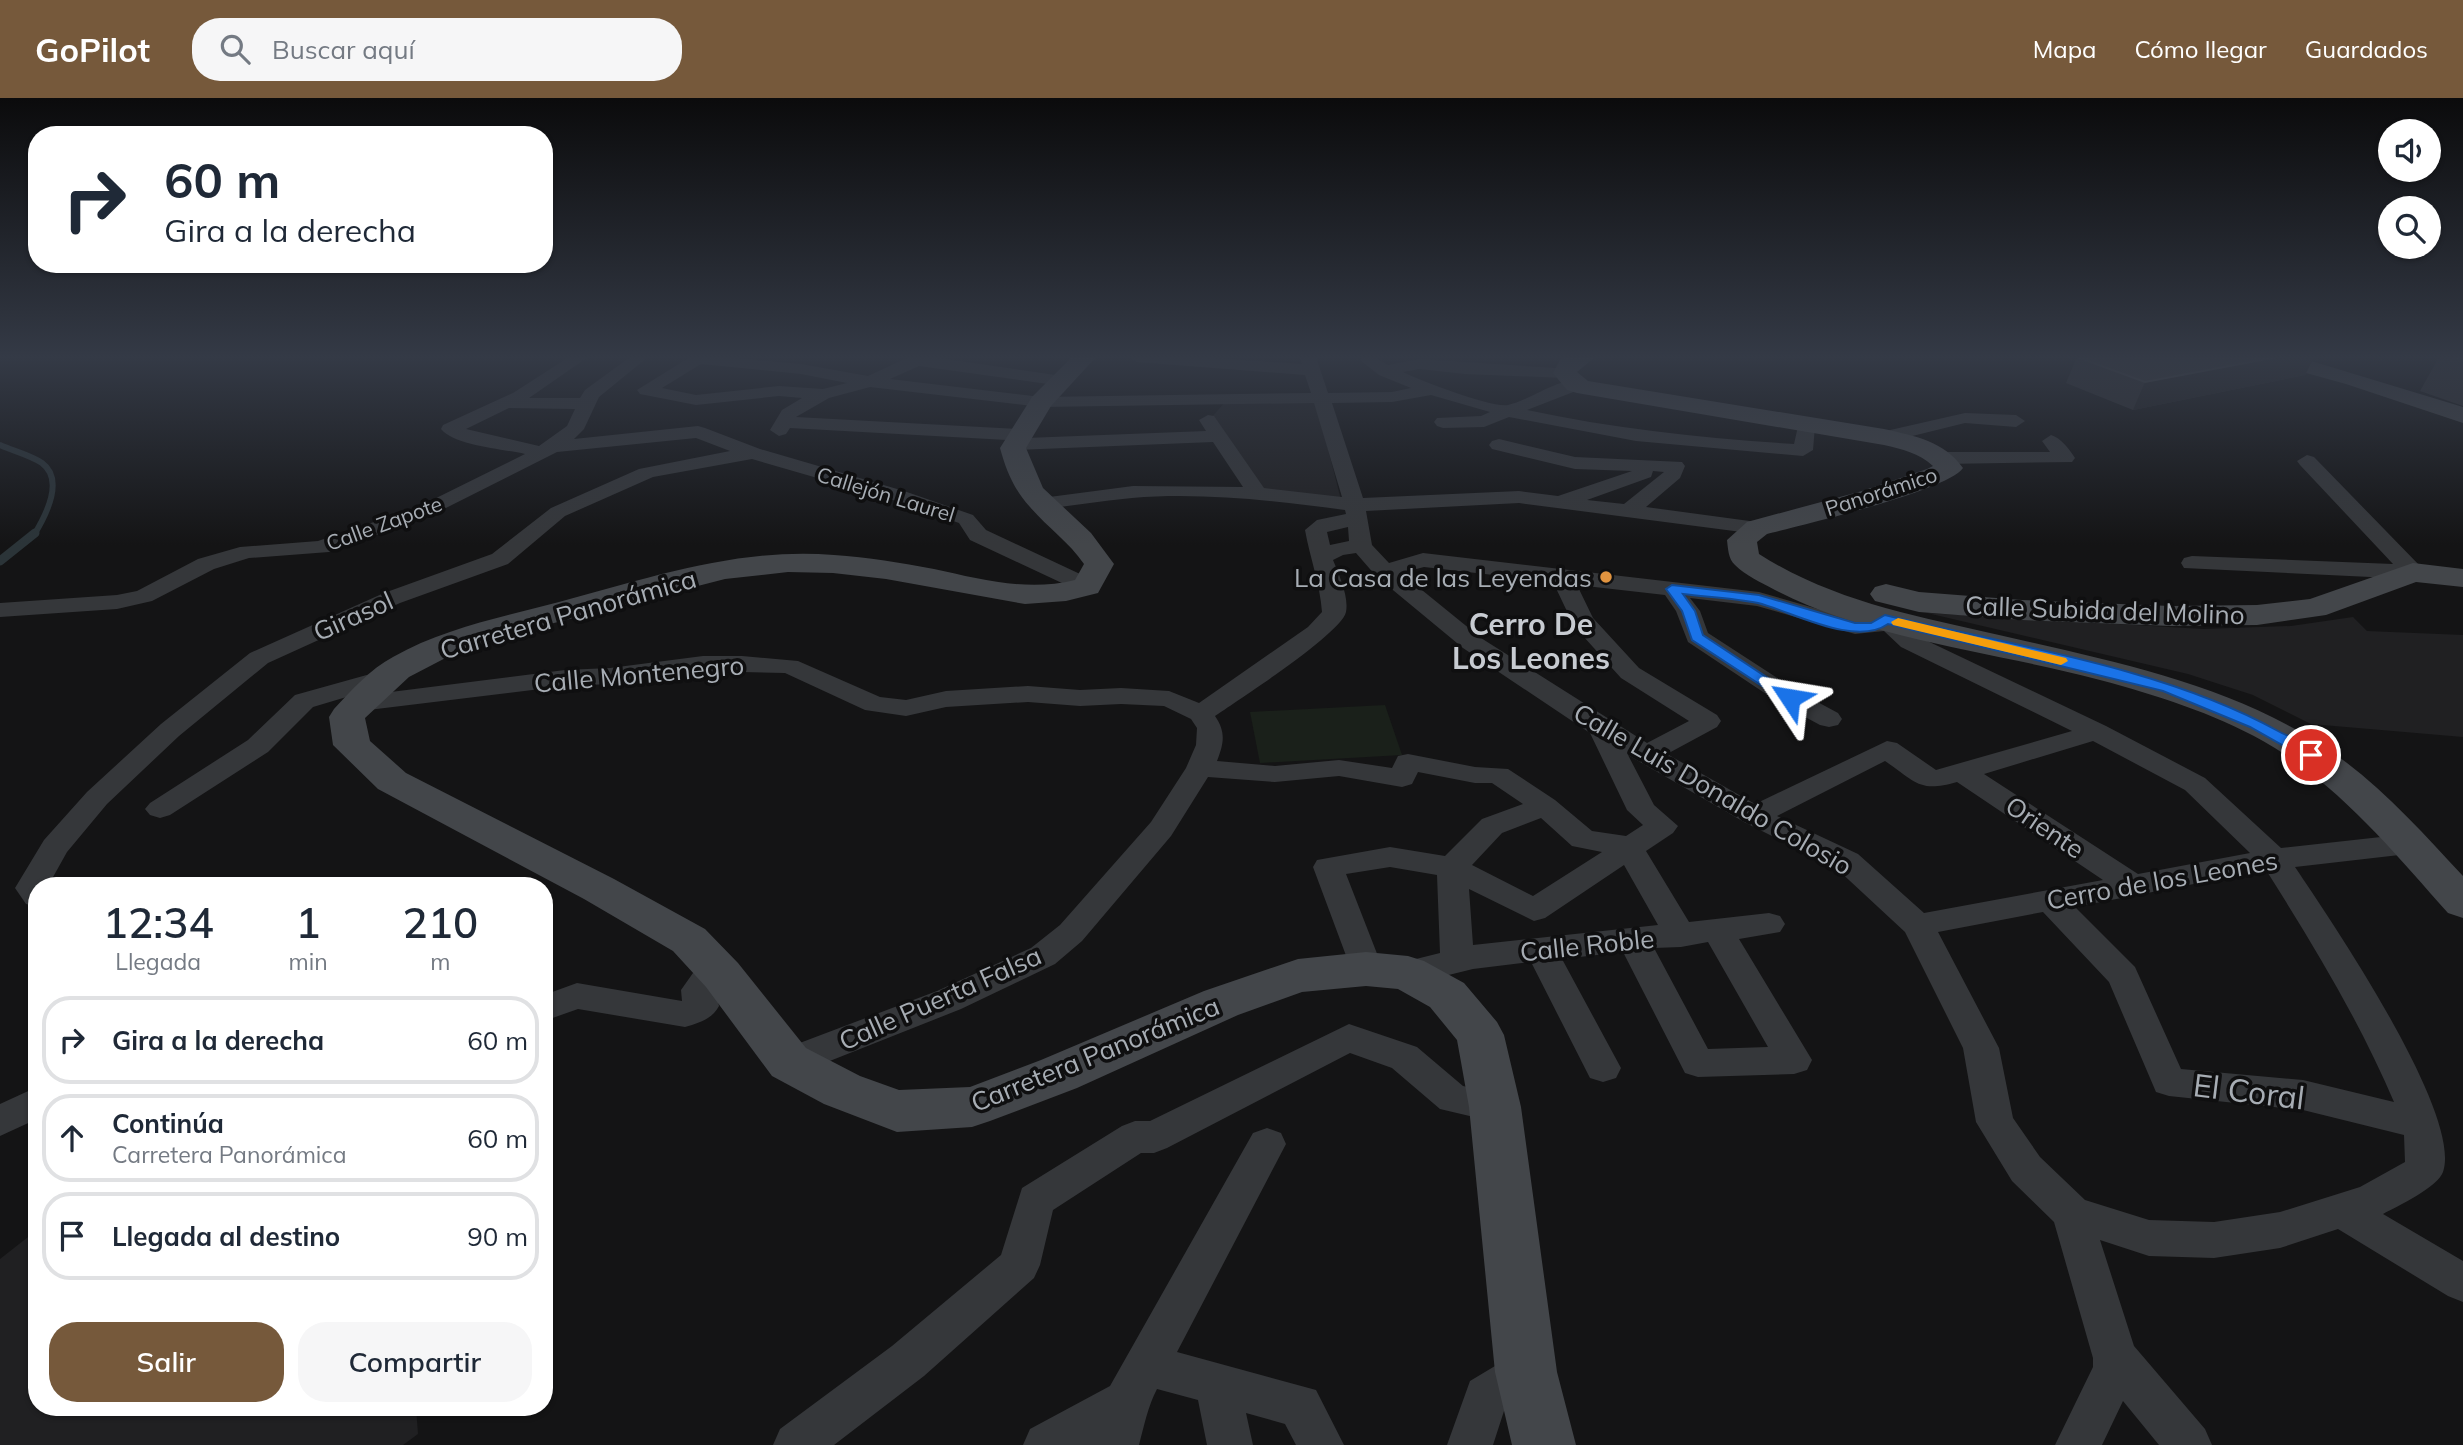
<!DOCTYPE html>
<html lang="es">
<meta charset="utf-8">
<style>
:root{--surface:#fff;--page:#f6f6f7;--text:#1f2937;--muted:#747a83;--line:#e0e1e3;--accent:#76593b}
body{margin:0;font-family:Mulish,sans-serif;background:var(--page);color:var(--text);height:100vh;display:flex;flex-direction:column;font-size:26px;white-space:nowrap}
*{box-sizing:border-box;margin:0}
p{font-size:23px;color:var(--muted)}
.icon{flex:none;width:38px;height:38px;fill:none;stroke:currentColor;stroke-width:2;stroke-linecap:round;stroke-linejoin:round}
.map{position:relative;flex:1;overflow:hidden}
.side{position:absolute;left:28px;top:779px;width:525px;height:539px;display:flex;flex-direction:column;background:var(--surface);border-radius:28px;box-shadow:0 2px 5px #0004}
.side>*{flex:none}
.hud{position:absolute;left:28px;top:28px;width:525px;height:147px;border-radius:28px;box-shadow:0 2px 5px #0004;background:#fff;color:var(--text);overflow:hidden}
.controls{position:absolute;left:2378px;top:21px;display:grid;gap:14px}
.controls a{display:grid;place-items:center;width:63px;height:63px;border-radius:50%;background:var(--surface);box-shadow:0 2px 5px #0004;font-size:35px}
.pin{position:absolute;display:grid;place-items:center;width:60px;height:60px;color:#fff;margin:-30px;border:4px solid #fff;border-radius:50%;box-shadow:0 2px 7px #0007}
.me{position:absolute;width:77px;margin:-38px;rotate:303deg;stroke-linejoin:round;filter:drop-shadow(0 0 5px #0008)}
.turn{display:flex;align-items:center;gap:24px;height:147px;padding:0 21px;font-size:32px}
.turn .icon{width:91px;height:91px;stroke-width:2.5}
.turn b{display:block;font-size:49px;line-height:60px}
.eta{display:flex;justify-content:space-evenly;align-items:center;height:119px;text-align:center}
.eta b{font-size:42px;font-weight:600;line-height:49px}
.cta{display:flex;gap:14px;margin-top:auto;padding:14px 21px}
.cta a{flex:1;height:80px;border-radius:28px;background:var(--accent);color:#fff;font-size:28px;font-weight:600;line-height:80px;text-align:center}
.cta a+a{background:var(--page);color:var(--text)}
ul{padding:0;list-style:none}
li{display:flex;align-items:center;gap:21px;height:88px;margin:0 14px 10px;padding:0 7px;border:4px solid var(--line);border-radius:28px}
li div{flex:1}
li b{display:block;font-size:26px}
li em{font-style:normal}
header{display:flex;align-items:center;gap:42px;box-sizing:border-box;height:98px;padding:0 35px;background:var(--accent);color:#fff}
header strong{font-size:33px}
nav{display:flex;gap:38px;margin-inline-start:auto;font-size:24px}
.search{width:490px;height:63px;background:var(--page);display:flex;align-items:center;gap:18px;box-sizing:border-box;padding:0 24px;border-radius:28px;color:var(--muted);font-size:26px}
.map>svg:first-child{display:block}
</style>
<header>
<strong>GoPilot</strong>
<div class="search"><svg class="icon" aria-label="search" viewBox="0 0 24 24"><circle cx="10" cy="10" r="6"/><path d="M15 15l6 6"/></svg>Buscar aquí</div>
<nav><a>Mapa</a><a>Cómo llegar</a><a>Guardados</a></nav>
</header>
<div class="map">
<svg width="2463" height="1347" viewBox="0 0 2463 1347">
<rect width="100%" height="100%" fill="#141415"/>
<g fill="#202022">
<path d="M1226 303 1316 304 1341 402 1265 393 1211 320Z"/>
<path d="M1927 515 2203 531 2291 528 2353 519 2367 533 2463 537V639L2311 626 2253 597 2188 576Z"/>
<path d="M37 1132V1309H416L418 1336 403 1347H0V1161Z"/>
</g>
<path fill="#1a201a" d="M1385 607 1402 657 1260 665 1250 614Z"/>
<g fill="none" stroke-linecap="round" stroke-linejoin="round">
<path stroke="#2b3438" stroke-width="6" d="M0 347C13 353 30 357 42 365 65 382 45 419 34 437"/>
<path stroke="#2b3438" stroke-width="9" d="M0 463 35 435"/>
<g fill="#35373a" fill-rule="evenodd">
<path d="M569 259H588L529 300H580L585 292 630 259H648L599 299 584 331 574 341 698 328 705 330 760 351 904 393 973 417 986 432 1095 483 1098 488 1095 493H1079L970 442 959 425 890 401 752 361 653 379 565 418 508 466 400 505 268 565 179 638 107 706 67 754 48 788H37V809L26 806 15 790 44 742 87 694 161 626 250 555 384 495 492 456 551 410 639 371 730 353 696 340 557 354 432 417 329 454 249 460 214 471 152 503 117 511 0 519V505L117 497 137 493 198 461 240 449 318 443 418 409 525 356C504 351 455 348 441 331L443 327 513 295ZM509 310 574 311H575L567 328 539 348 466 331Z"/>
<path d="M690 259H724L801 266 868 278 909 259H932L1062 278 1071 283 1062 288 919 268 890 281 1041 299 1311 295 1305 277 1137 264 1129 259H1199L1302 266 1300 259H1316L1328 295 1392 294 1411 290 1379 277 1360 262 1362 259H1374L1388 267 1419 261 1571 271 1574 275 1571 279 1565 280 1465 276 1419 271 1403 274C1421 283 1492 310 1508 307 1529 303 1561 278 1581 283L1584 287 1581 291 1527 312C1615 331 1704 340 1794 346L1799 324H1813L1815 328 1813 352 1803 358 1636 343 1509 319 1484 329 1443 330 1437 328 1434 324 1437 320 1481 318 1490 314 1431 297 1392 304 1332 305 1363 400 1519 393 1558 398 1632 373 1575 371 1492 351 1489 347 1492 343 1499 341 1575 359 1682 364 1685 368 1680 380 1646 409 1757 424 1765 425 1768 430 1765 435 1757 436 1519 405 1366 413 1372 447 1389 465 1423 455 1759 494 1856 522H1869L1885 514 1893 516 1919 539 2106 628 2205 680 2281 750 2408 736 2419 739 2423 746 2419 753 2408 756 2295 769C2330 821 2463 1016 2443 1074 2438 1089 2398 1108 2383 1116L2463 1163V1204L2448 1198 2338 1131 2280 1150 2214 1160 2149 1158 2100 1142 2134 1248 2205 1331 2212 1347H2159L2123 1303 2102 1347H2055L2093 1269V1260L2054 1124 2012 1083 1976 1024 1963 950 1905 834 1836 770 1744 724 1628 657 1654 707 1678 728 1673 735 1646 753 1689 824 1769 815 1780 818 1785 826 1780 834 1739 841 1812 962 1807 972 1794 976 1698 979 1685 975 1623 854 1562 861 1621 970 1616 980 1603 984 1590 980 1531 864 1473 871 1408 887 1396 884 1391 875 1396 866 1440 855 1437 777 1390 769 1346 776 1383 871 1378 879 1366 883 1354 879 1313 769 1317 762 1390 749 1445 758 1482 721 1523 706 1492 685H1475L1418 674 1412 686 1402 689 1339 678 1275 684 1208 679 1171 738 1082 843 1055 866 961 911 802 974 789 978 776 974 771 964 776 954 937 893 1031 850 1060 827 1151 724 1186 670 1196 647 1197 630 1191 621 1164 608 1121 606 1080 608 1028 604 946 609 906 618 865 612 785 575 742 574H703L610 586 565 588 360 613 351 611 347 605 351 599 565 572 610 570 703 558H742L798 563 880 599 906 602 946 593 1028 588 1080 592 1121 590 1169 593 1199 605 1308 529 1322 514C1320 486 1310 460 1305 432L1317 422 1346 416 1345 412C1275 403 1203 394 1132 400 1101 403 1071 408 1041 411L1034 409 1031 405 1034 401 1133 388 1243 389 1213 344 1014 352 1005 346 1007 342 790 330 786 336 779 338 770 332 782 312 802 300 779 298 696 307 640 296 637 292ZM701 266 801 276 847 285 823 291 779 288 696 297 662 290ZM870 289 1041 309 1314 305 1342 399 1264 390 1214 318 1208 317 1199 322 1206 333 1026 340 1028 337 1026 333 1019 331 796 319 829 300ZM1653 373 1664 374 1624 406 1587 402 1651 379ZM1348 429 1349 443 1330 447 1327 434ZM1356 455 1376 478 1463 550 1590 635 1627 712 1643 727 1626 738 1592 733 1555 702 1508 671 1475 669 1408 656 1398 658 1392 670 1339 662 1275 668 1217 663C1224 645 1226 634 1215 618 1238 602 1341 536 1346 514 1349 498 1339 477 1333 462L1343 457ZM1424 469 1553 484 1574 528 1621 580 1689 623 1647 645 1481 540 1401 475ZM1577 487 1665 497 1676 513 1688 544 1781 606 1820 627 1829 629 1838 627 1842 621 1838 615 1799 594 1708 535 1700 513 1690 500 1757 508 1855 536 1884 533 1901 549 2072 633 1936 672 1897 645 1887 643 1755 706 1667 656 1717 629 1721 623 1717 617 1639 570 1593 520ZM2093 643 2185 692 2250 755 2138 776 1984 676ZM1885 663C1916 684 1919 695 1957 684L2103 782 1924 815 1858 756 1777 718ZM1541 720 1572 748 1602 754 1533 798 1472 767 1502 735ZM1624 767 1658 827 1473 847 1469 791 1534 823 1545 820ZM2266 772C2314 848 2359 922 2394 1004L2303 982 2181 971 2135 869 2075 809ZM2043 814 2109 884 2156 994 2169 998 2303 1012 2404 1037 2405 1064 2360 1089 2280 1114 2214 1124 2149 1122 2085 1102 2040 1059 2013 1020 1999 950 1938 834ZM1708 844 1768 949 1708 951 1654 850 1681 849Z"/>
<path d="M1965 315 2016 317 2025 323 2016 329 1965 325 1884 345 1875 339 1877 335Z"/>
<path d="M2051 337C2061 340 2069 351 2075 360L2072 364 1943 366 1933 360 1943 354H2050L2042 343Z"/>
<path d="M2307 357 2314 359 2421 469 2424 474 2421 479 2413 481 2184 470 2181 465 2184 460 2192 458 2393 466 2300 367 2297 363Z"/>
<path d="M381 573 390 576 394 581 390 586 313 609 268 654 170 717 160 720 150 717 145 711 150 705 248 642 295 597Z"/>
<path d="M722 865 734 868 739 877 734 886 716 894 719 908C712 921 699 925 685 929L578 911 544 923V897L577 885 682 903 681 892 693 875Z"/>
<path d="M1349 926 1417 949 1463 988 1508 998 1514 1009 1508 1020 1495 1024 1440 1011 1392 970 1350 955 1167 1050 1154 1055H1141L1053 1112 1040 1167 1034 1180 924 1278 834 1347H773L780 1331 892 1248 1001 1157 1022 1090 1122 1028 1135 1023H1150Z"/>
<path d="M37 989V1021L0 1038V1006Z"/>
<path d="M1267 1030 1281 1035 1286 1046 1177 1254 1316 1292 1344 1347H1296L1285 1326 1246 1315 1253 1347H1207L1198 1302 1157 1291C1148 1308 1144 1328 1139 1347H1023L1030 1331 1110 1288 1253 1035Z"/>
<path d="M1526 1253 1542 1259 1548 1274 1542 1289 1504 1313 1493 1347H1447L1470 1283 1510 1259Z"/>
</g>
<g fill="#43464a" fill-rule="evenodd">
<path d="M1072 259H1096L1051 308 1026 350 1043 390 1091 435 1114 466 1098 495 1066 503 1025 506 886 481 833 475 788 474 725 481 519 534 457 554 409 579 365 620 370 643 406 675 614 781 705 831 738 865 806 950 860 978 899 992 970 989 1041 962 1204 893 1298 861 1366 854 1408 858 1424 863 1464 885 1497 924 1504 937 1521 1009 1557 1274 1576 1347H1512L1495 1274 1469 1009 1461 964 1457 942 1430 909 1398 891 1366 888 1302 894 1238 917 1077 990 990 1023 972 1029 897 1034 824 1006 772 978 706 889 673 853 584 801 378 691 333 647 329 619 334 611C352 592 370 571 393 559 444 530 503 519 559 504 649 480 739 449 834 457 868 459 901 465 934 471 980 481 1027 494 1075 482L1084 466C1069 444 1047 429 1030 409 1014 392 1006 372 1000 350L1032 299Z"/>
<path d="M1567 259H1595L1577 274 1588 283 1884 331C1915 338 1944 343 1963 370 1947 393 1802 427 1767 436L1757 444 1759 456C1833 503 1915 518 1999 537 2110 563 2227 585 2323 648 2377 683 2420 732 2463 778V820L2448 815C2392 752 2337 685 2263 643 2213 615 2156 597 2100 582 1996 554 1871 542 1775 492 1762 485 1745 477 1735 467 1728 461 1728 450 1727 442L1747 424 1862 393 1927 371 1933 368C1919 355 1902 351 1884 347L1577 295 1567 292 1553 275 1560 262Z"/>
<path d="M2263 259H2298L2463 309V325L2346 286 2266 264Z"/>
<path d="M2413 465 2463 471V489L2416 484 2326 517 2257 527 2171 528 2022 522 1919 514 1875 503 1870 496 1875 489 1886 486 1919 494 2022 502 2171 508 2257 507 2310 501Z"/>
</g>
</g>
<g fill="#303033">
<path d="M2077 259H2314L2305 277 2133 312 2066 285Z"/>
<path d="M2439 259H2463V308L2420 293Z"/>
</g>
<path fill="#1f1f21" d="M2277 259H2314L2305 277 2133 312 2145 284Z"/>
<g fill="#3d3e41" stroke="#4d4f53" stroke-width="2">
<path d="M2077 259H2277L2145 284Z"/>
<path d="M2453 259H2463V262Z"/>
</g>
<linearGradient id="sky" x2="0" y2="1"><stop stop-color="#0b0b0c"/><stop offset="0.58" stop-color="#343a46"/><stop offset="1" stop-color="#343a46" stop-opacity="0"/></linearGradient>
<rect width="2463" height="447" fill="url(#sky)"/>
<path fill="#1a73e8" stroke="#114b97" stroke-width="2" d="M1672 487 1759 497 1855 525H1871L1885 517C2011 547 2165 570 2278 633 2291 640 2309 646 2319 657L2316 660H2305L2250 629 2163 593 1888 526C1855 549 1793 514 1758 505 1734 500 1707 499 1683 496L1695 513 1703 537 1798 600 1796 603H1785L1692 542 1682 513 1666 491Z"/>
<path fill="#f59e0b" d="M1898 520 2066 560 2068 563 2061 567 1893 527 1891 524Z"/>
<circle fill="#e19440" stroke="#0f0f10" stroke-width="2.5" cx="1606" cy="479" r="7"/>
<g text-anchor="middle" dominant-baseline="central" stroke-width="7" stroke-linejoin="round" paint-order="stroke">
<g font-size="21" fill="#a7adb4" stroke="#0f0f10">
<text transform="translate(1881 393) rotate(-18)">Panorámico</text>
<text transform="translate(886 396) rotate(17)">Callejón Laurel</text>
<text transform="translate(384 425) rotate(-20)">Calle Zapote</text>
</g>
<g font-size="26" fill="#a7adb4" stroke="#0f0f10" text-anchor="end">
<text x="1592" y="479">La Casa de las Leyendas</text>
</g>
<g font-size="26" fill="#a7adb4" stroke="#0f0f10">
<text transform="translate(2105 512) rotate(2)">Calle Subida del Molino</text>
<text transform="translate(568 516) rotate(-16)">Carretera Panorámica</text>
<text transform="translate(353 518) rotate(-24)">Girasol</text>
<text transform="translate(639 576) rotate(-5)">Calle Montenegro</text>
<text transform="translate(1713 691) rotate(30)">Calle Luis Donaldo Colosio</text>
<text transform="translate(2045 729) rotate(34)">Oriente</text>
<text transform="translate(2162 782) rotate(-10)">Cerro de los Leones</text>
<text transform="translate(1587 847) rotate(-6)">Calle Roble</text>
<text transform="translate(940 900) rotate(-24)">Calle Puerta Falsa</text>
<text transform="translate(1095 956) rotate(-22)">Carretera Panorámica</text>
</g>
<g font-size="30" font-weight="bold" fill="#c7cbd1" stroke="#0f0f10">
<text x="1531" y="526">Cerro De<tspan x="1531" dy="34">Los Leones</tspan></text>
</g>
<g font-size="32" fill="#a7adb4" stroke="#0f0f10">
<text transform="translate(2249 993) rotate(7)">El Coral</text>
</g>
</g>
</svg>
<div class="controls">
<a><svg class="icon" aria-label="sound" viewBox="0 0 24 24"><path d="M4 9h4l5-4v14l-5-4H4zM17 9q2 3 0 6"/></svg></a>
<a><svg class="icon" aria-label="search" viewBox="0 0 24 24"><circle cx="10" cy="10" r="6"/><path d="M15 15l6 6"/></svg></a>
</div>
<div class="pin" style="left:2311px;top:657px;background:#d93025"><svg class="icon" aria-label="arrive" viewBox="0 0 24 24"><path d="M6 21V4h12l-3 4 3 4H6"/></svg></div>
<svg class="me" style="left:1790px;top:600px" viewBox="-20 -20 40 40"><path d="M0-17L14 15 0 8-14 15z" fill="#1a73e8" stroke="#fff" stroke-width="4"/></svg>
<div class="hud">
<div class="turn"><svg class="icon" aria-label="right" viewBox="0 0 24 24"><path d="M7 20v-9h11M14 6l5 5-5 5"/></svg><div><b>60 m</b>Gira a la derecha</div></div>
</div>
<section class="side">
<div class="eta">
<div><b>12:34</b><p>Llegada</p></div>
<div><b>1</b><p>min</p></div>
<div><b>210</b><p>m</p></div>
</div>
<ul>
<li><svg class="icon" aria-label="right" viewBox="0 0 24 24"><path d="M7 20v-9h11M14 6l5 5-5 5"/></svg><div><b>Gira a la derecha</b></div><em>60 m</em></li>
<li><svg class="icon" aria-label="ahead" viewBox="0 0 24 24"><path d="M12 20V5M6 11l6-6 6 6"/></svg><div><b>Continúa</b><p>Carretera Panorámica</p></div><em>60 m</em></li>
<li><svg class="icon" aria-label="arrive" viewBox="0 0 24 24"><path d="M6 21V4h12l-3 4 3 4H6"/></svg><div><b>Llegada al destino</b></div><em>90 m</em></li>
</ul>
<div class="cta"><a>Salir</a><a>Compartir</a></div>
</section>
</div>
